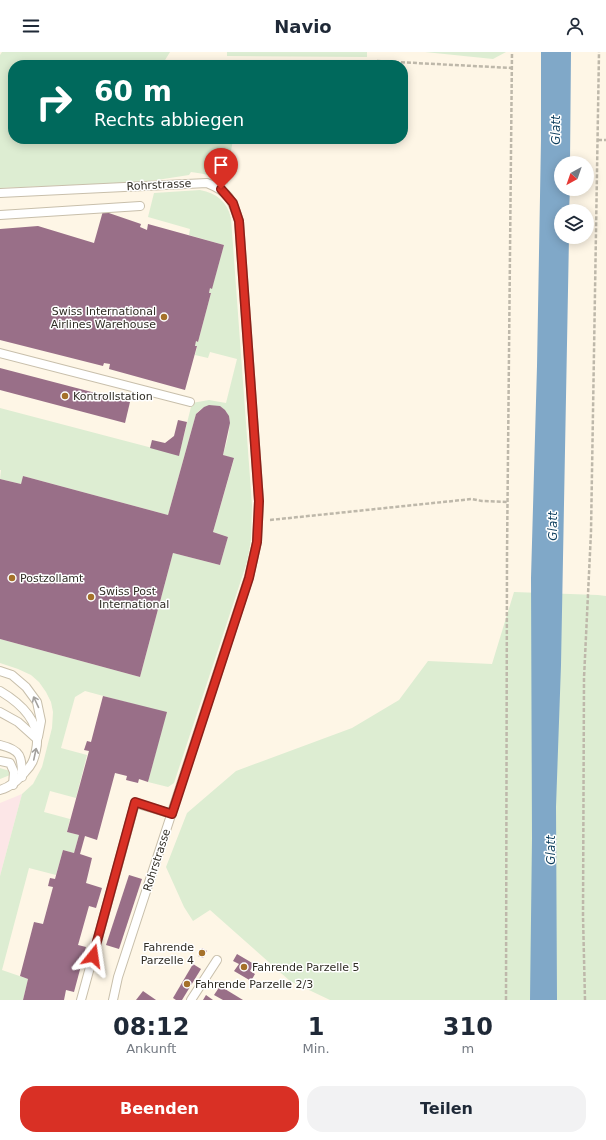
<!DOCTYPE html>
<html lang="de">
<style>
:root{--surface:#fff;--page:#f2f2f3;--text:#1f2937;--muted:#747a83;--accent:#d93025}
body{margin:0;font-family:"DejaVu Sans",sans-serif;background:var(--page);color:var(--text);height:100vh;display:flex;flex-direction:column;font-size:15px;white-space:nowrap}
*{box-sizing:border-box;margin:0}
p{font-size:13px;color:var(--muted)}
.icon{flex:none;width:22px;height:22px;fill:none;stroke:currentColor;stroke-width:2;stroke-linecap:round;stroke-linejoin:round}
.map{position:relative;height:948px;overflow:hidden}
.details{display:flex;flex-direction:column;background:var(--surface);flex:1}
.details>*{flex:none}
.hud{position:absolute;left:8px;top:8px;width:400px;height:84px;border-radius:16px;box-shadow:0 2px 10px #0003;background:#00695c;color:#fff;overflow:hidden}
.needle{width:26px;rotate:220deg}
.fabs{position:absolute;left:554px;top:104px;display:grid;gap:8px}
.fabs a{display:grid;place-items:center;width:40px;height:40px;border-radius:50%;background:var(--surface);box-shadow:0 2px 10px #0003;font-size:20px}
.pin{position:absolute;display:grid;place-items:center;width:34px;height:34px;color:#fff;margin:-41px -17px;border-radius:50% 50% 50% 0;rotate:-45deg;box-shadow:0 0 4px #0007}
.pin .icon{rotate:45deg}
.me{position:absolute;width:44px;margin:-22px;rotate:15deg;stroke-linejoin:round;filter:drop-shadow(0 0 3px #0008)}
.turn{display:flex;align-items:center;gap:14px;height:84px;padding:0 20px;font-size:18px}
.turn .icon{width:52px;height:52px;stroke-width:2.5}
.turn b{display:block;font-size:28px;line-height:34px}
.eta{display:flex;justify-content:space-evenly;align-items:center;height:68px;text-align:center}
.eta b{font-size:24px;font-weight:700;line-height:28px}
.cta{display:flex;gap:8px;margin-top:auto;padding:8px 20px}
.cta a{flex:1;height:46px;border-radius:16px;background:var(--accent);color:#fff;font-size:16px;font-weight:700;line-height:46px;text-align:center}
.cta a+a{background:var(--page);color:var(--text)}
header{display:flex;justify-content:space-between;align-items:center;height:52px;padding:0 20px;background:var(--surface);font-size:18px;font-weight:700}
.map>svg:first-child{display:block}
</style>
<header><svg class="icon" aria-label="menu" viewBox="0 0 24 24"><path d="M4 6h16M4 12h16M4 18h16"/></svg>Navio<svg class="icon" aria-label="person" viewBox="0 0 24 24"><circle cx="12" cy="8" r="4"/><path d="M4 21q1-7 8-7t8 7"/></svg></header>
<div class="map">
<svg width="606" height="948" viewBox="0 0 606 948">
<rect width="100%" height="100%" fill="#fef6e6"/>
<path fill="#fce6e7" d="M22 742 0 824V751Z"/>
<g fill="#ddedd2">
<path d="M2 0H170L162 13H13V87H401L400 91 233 88 228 115V132C216 124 205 122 191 120L189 123 144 130 0 136V3Z"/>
<path d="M227 0H367V5L227 4Z"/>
<path d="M425 0H506L493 7Z"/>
<path d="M200 138C217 141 227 150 231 166L252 453 251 488 247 510 174 731 168 735 148 730 166 661 85 639 75 645 61 696 87 703 76 746 50 739 44 760 70 767 67 780 79 783 74 801 63 798 56 823 29 816 2 918 28 927 23 948H0V824L22 742 33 732 42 715 52 676 53 660 51 650 46 640 39 630 31 623 18 617 0 611V587L140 625 173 501 220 513 228 485 213 480 234 407 223 403C227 388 239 357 215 354 207 353 201 356 196 362L168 463 23 424 21 432 0 427 1 418H0V356L179 403 192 351 209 348 226 351 237 307 210 300 208 306 195 303 197 295 195 294 196 289 198 290 211 241H209L210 236H212L224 193 189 183 190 177 148 165 154 141Z"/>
<path d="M514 540 598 543 606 544V948H330L290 929 210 858 193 869 184 855 166 815 187 761 236 719 352 676 399 648 428 609 492 612Z"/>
<path d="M0 716 10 719V723L0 727Z"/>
</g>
<path fill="#80a8c8" d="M541 0H571L570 111H561V137H570L569 159H561V185H569L561 613 556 755 557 948H530L532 786 531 526 537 314 541 88Z"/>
<g fill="#996f88">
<path d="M103 159 141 172 140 175 147 178 148 172 224 193 212 237 210 236 209 241H211L198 290 196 289 195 294H197L185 338 109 317 110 312 104 311 103 314 0 288V177L38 174 94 191Z"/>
<path d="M0 316 130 350 125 371 0 338Z"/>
<path d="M209 353 220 354 225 358 229 364 230 371 223 403 234 406 213 480 228 485 220 513 173 501 140 625 0 587V427L21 432 23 424 168 463 196 362 204 355Z"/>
<path d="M178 368 187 370 179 404 150 396 152 388 165 391 174 384Z"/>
<path d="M103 644 167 660 148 730 139 727 138 731 126 728 127 724 115 721 97 788 85 784 80 802 92 806 86 831 102 836 96 856 89 854 78 893 86 895 74 940 66 938 64 948H23L28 927 20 924 34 870 43 872 53 835 48 834 50 826 55 827 63 798 74 801 79 783 67 780 89 699 84 698 87 689 91 690Z"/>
<path d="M129 823 142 827 119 897 106 893Z"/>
<path d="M202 896 207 899 203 906 198 904Z"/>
<path d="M237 902 254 912 250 919 255 922 251 929 234 919 239 912 233 909Z"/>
<path d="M193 912 201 917 182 948H176L173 946Z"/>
<path d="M220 934 243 948H223L214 943Z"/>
<path d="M143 939 156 948H136Z"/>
<path d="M206 943 213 948H203Z"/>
</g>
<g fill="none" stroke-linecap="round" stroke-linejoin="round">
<defs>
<g id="lane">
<path d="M0 141 207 131C229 140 232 147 239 169L259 449 257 490 249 525 118 925 113 948"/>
<path d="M0 163 140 154"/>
<path d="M0 301 190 350"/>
<path d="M0 619 12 623 26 635 37 650 41 669 38 685"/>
<path d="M0 639C22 652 42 671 36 698 34 708 32 713 25 720 18 728 11 735 0 738"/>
<path d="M0 660 18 670 37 687"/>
<path d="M0 693C21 698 22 704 22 725"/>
<path d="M0 709 10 711 14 720 13 733"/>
<path d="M81 948 135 751 172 762"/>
<path d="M191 948 217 908"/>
</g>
</defs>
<use href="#lane" stroke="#c8bfab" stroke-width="10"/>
<g stroke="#beb8aa" stroke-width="2.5" stroke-dasharray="4 2" stroke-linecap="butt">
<path d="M377 9 512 16"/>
<path d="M598 88H606"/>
<path d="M270 468 472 447 482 449 508 450"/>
<path d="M506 948 507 503 512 0"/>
<path d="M585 948 583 864 584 626 591 480 599 0"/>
</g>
<use href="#lane" stroke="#fff" stroke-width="8"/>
</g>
<defs><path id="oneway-shaft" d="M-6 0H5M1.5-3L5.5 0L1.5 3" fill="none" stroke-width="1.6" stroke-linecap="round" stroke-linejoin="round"/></defs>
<g stroke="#a2a09d">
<use href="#oneway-shaft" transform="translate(36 650) rotate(-115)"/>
<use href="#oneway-shaft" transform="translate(35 702) rotate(-78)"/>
</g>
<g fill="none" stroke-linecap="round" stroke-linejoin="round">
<defs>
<path id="route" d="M93 904 135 750 172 762 249 526 257 490 259 449 239 169 233 151 221 137"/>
</defs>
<use href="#route" stroke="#8d1f18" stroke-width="10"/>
<use href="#route" stroke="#d93025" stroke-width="7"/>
</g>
<g fill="#a5712a" stroke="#fff" stroke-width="1.5">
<circle cx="164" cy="265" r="4"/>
<circle cx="65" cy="344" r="4"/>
<circle cx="12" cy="526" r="4"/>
<circle cx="91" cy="545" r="4"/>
<circle cx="202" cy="901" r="4"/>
<circle cx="244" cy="915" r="4"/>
<circle cx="187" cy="932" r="4"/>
</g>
<g text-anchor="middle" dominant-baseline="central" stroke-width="3" stroke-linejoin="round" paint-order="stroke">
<g font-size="11" fill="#302d25" stroke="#fff">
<text transform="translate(159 133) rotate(-3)">Rohrstrasse</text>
<text transform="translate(157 808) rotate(-72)">Rohrstrasse</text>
</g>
<g font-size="11" fill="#302d25" stroke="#fff" text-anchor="start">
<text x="156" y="259" text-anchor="end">Swiss International<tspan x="156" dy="13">Airlines Warehouse</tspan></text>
<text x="73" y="344">Kontrollstation</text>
<text x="20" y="526">Postzollamt</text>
<text x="99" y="539">Swiss Post<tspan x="99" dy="13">International</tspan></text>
<text x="194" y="895" text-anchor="end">Fahrende<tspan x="194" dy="13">Parzelle 4</tspan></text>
<text x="252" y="915">Fahrende Parzelle 5</text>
<text x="195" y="932">Fahrende Parzelle 2/3</text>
</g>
<g font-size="12" font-style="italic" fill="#0c3e5e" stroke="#fff">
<text transform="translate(556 78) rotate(-90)">Glatt</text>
<text transform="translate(553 474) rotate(-90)">Glatt</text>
<text transform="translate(551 798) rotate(-90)">Glatt</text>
</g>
</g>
</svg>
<div class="fabs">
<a><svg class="needle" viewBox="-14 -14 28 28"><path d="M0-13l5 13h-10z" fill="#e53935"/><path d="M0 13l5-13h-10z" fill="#747a83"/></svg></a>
<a><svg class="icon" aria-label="layers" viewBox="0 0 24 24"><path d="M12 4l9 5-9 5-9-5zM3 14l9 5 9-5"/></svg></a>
</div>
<div class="pin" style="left:221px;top:137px;background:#d93025"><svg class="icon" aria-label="arrive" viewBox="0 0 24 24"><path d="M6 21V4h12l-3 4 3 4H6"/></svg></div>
<svg class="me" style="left:93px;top:904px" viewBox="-20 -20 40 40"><path d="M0-17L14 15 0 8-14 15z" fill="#d93025" stroke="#fff" stroke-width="4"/></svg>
<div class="hud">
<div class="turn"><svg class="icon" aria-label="right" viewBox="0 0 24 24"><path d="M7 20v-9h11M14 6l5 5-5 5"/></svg><div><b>60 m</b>Rechts abbiegen</div></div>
</div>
</div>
<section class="details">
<div class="eta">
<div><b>08:12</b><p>Ankunft</p></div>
<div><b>1</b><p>Min.</p></div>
<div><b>310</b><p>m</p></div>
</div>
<div class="cta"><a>Beenden</a><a>Teilen</a></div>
</section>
